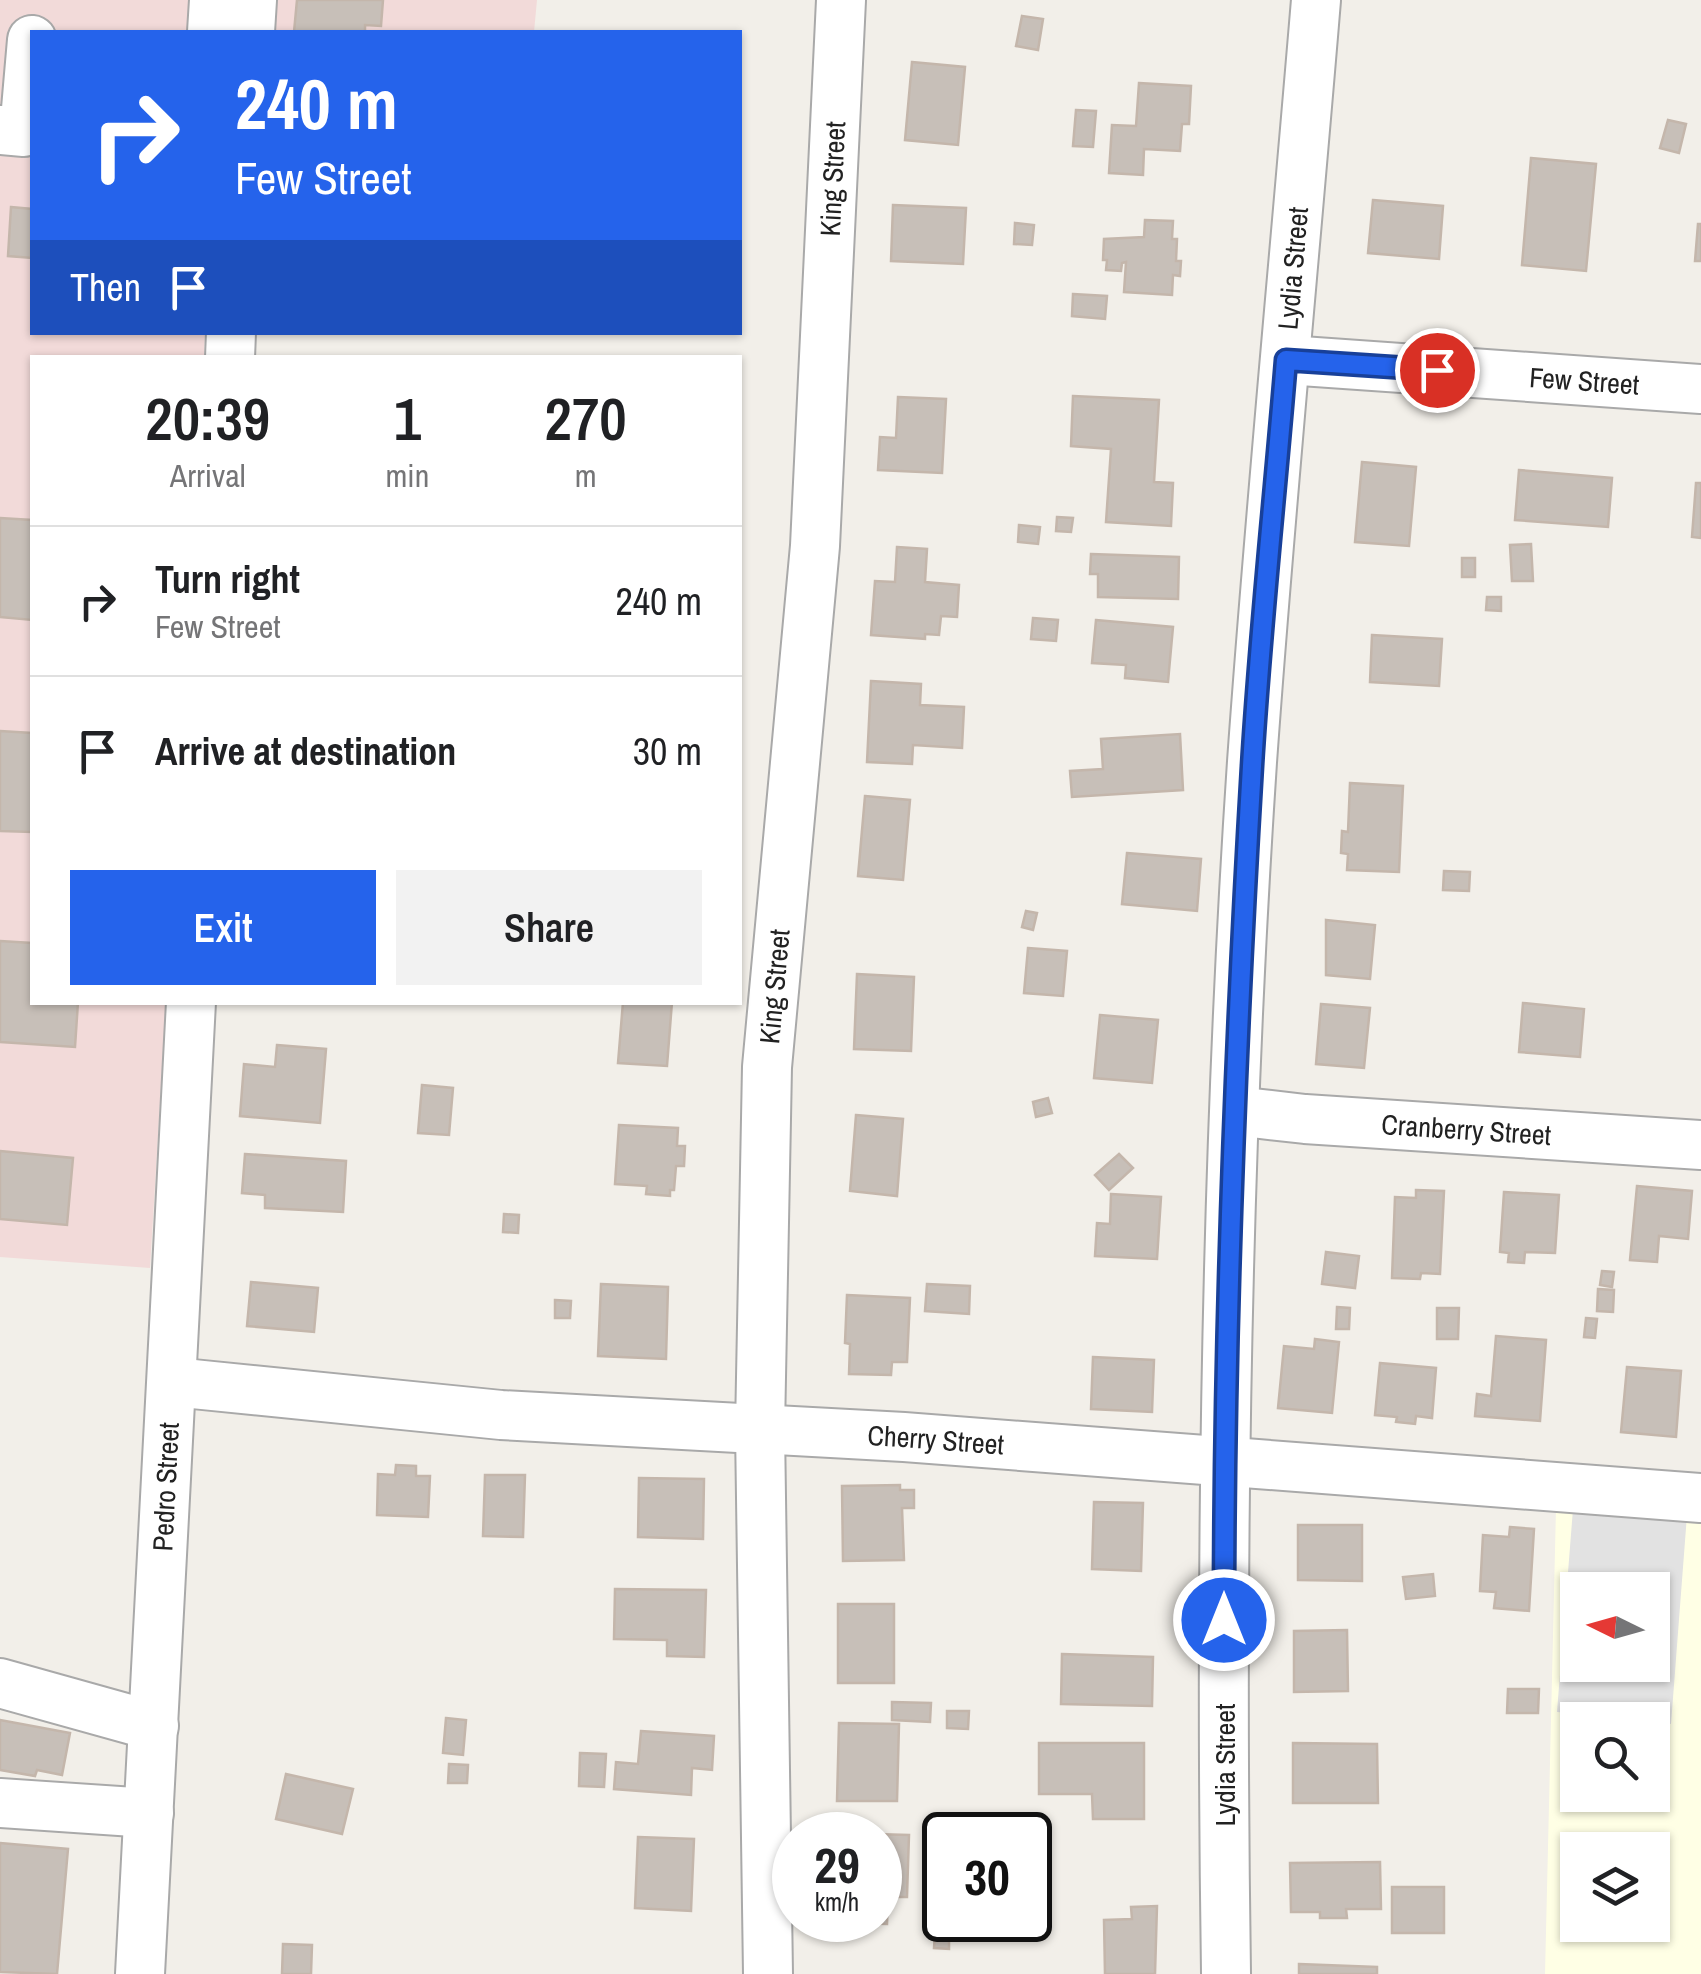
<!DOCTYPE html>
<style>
:root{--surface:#fff;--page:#f2f2f2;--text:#202124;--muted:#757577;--line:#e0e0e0;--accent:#2563eb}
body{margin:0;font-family:"Archivo Narrow",sans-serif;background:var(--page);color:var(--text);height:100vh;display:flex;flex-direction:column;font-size:38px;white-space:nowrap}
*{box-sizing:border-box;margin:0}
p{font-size:32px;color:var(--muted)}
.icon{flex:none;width:55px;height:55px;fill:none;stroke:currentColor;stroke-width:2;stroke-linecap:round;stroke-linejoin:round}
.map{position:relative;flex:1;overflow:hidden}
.side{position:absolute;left:30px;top:355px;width:712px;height:650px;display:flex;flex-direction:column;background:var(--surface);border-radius:0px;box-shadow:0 2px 8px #0004}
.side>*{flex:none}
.hud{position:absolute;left:30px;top:30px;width:712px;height:305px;border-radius:0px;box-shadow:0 2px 8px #0004;background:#2563eb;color:#fff;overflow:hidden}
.needle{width:65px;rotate:275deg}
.fabs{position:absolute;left:1560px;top:1572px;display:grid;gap:20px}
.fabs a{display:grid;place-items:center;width:110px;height:110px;border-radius:0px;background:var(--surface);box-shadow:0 2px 8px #0004;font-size:50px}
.speed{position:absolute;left:772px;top:1812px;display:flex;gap:20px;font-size:50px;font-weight:700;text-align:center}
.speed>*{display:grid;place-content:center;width:130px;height:130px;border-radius:50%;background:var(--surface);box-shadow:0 2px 8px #0004;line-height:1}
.speed small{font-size:25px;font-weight:400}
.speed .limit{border:5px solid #111;border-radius:15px;background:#fff;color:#111}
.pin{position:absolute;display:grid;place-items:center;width:85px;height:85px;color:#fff;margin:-42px;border:5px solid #fff;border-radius:50%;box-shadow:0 2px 10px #0007}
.me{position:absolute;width:110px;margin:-55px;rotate:0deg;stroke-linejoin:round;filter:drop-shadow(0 0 8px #0008)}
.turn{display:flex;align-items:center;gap:35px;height:210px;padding:0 40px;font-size:45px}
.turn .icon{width:130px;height:130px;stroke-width:2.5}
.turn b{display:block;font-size:70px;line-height:85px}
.then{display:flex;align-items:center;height:95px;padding:0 40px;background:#0003;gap:20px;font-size:38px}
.eta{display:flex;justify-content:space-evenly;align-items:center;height:170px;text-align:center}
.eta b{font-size:60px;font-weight:600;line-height:70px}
.button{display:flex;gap:20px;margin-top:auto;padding:20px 40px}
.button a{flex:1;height:115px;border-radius:0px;background:var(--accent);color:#fff;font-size:40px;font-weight:600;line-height:115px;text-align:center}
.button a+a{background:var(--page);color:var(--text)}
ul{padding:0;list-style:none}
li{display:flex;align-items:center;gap:30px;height:150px;padding:0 40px;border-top:2px solid var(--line)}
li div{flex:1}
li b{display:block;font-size:38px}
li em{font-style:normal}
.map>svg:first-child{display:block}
</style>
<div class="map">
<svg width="1701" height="1974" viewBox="0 0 1701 1974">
<rect width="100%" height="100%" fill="#f2efe9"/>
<path fill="#f2dad9" d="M0 0H537L534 32H32V332L205 333 204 357 32 358V1002L166 1003 150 1268 0 1257Z"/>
<path fill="#ffffe5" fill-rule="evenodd" d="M1556 1508 1701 1516V1974H1545ZM1578 1590H1652V1665H1578ZM1578 1720H1652V1795H1578ZM1578 1850H1652V1925H1578Z"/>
<path fill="#e2e2e2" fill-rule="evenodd" d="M1573 1509 1687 1515 1671 1724 1557 1712ZM1578 1590H1652V1665H1578Z"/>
<g fill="#c7bfb8" stroke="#c4b6ab" stroke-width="2.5">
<path d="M297 0H383L381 26 365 25V32H294Z"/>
<path d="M1022 16 1043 19 1038 50 1016 46Z"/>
<path d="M912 62 965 67 958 145 905 140Z"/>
<path d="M1139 83 1191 86 1189 124H1182L1180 151 1144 149 1143 175 1109 173 1112 125 1136 126Z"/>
<path d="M1076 110 1096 111 1093 147 1073 146Z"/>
<path d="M1668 120 1686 124 1679 153 1660 148Z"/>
<path d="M1531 158 1596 164 1586 271 1522 265Z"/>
<path d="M1373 200 1443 206 1439 259 1368 253Z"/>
<path d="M893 205 966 208 963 264 891 261Z"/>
<path d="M11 207 32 209V258L8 256Z"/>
<path d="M1145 220 1173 221 1172 239H1177L1176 261H1181L1180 276 1173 275 1172 295 1124 292 1126 262 1122 263 1121 271 1106 270 1107 260H1103L1104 239 1144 237Z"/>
<path d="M1015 223 1034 225 1032 245 1014 244Z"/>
<path d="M1698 224H1701V261H1695Z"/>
<path d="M1073 294 1107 296 1105 319 1072 316Z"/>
<path d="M1073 396 1159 400 1154 482 1173 483 1171 526 1106 522 1111 449 1071 446Z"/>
<path d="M898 397 946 399 942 473 878 470 880 437 896 438Z"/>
<path d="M1362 462 1416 467 1409 546 1355 542Z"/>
<path d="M1519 470 1612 478 1608 527 1515 520Z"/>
<path d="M1696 483H1701V538L1692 537Z"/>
<path d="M1057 517 1073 518 1071 532 1056 531Z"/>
<path d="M0 518 32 520V620L0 617Z"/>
<path d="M1019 525 1040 527 1038 544 1018 542Z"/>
<path d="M1531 544 1533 581H1512L1510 545Z"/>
<path d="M897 547 927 549 925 582 959 585 957 617 941 616 939 635 925 634V639L871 635 875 581 895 582Z"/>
<path d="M1091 554 1179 557 1178 599 1098 597V574H1090Z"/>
<rect x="1462" y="558" width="13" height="19"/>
<path d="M1487 597H1501V611L1486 610Z"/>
<path d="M1033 618 1058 620 1056 641 1031 639Z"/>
<path d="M1096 620 1173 627 1168 682 1125 678 1126 665 1092 663Z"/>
<path d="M1372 635 1442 639 1439 686 1370 682Z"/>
<path d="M871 681 921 684 920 705 964 707 962 748 913 745 912 764 867 762Z"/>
<path d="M0 731 32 733V832L0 831Z"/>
<path d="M1180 734 1183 790 1072 797 1070 771 1103 769 1101 739Z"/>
<path d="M1350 783 1403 786 1399 872 1347 870 1348 854 1341 853 1342 831 1348 832Z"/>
<path d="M865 796 910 800 903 880 858 876Z"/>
<path d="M1127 853 1201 859 1197 911 1122 904Z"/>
<path d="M1444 871 1470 872 1469 891 1443 890Z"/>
<path d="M1026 911 1037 913 1033 930 1022 927Z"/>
<path d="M1326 920 1375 925 1370 979 1326 975Z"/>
<path d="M0 941 32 943V1002H78L75 1047 0 1042Z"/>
<path d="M1028 948 1067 951 1063 996 1024 993Z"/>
<path d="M857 974 914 977 911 1051 854 1049Z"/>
<path d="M623 1002H672L667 1066 618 1063Z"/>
<path d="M1523 1003 1584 1009 1580 1057 1519 1052Z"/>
<path d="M1321 1004 1370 1008 1364 1068 1316 1064Z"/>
<path d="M1100 1015 1158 1020 1152 1083 1094 1078Z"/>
<path d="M277 1045 326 1049 320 1123 240 1116 244 1064 275 1067Z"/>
<path d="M422 1085 453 1088 449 1135 418 1133Z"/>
<path d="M1048 1098 1052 1113 1036 1117 1033 1102Z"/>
<path d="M856 1115 903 1119 897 1196 850 1191Z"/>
<path d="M619 1125 678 1128 677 1146H685L684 1166H676L674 1190H670V1196L646 1194 647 1186 615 1184Z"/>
<path d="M0 1151 73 1158 67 1225 0 1219Z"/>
<path d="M245 1154 346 1161 343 1212 265 1208V1195L242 1193Z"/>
<path d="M1119 1154 1133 1168 1109 1190 1095 1175Z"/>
<path d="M1637 1186 1692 1191 1688 1239 1659 1236 1657 1262 1630 1260Z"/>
<path d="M1416 1190 1444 1191 1440 1274 1421 1273 1420 1279 1392 1278 1395 1197 1416 1198Z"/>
<path d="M1504 1192 1559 1195 1555 1253 1525 1252 1524 1263 1508 1262 1509 1253 1500 1252Z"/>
<path d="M1111 1194 1161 1197 1157 1259 1095 1256 1097 1223 1110 1224Z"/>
<path d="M504 1214 519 1215 518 1233 503 1232Z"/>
<path d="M1326 1252 1359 1256 1355 1288 1322 1284Z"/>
<path d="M1602 1271 1614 1272 1612 1287 1600 1285Z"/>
<path d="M251 1282 318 1288 314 1332 247 1326Z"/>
<path d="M601 1284 668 1287 666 1359 598 1356Z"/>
<path d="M927 1284 970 1286 969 1314 925 1311Z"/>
<path d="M1598 1289 1614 1290 1613 1312 1597 1311Z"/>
<path d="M847 1295 910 1298 907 1362H892L891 1375 849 1374 850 1344 845 1343Z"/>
<path d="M555 1300 571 1301 570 1318H555Z"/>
<path d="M1337 1307 1350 1308 1349 1329H1336Z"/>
<path d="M1437 1308H1459L1458 1339H1437Z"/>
<path d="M1586 1318 1597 1319 1595 1338 1584 1337Z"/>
<path d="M1496 1336 1546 1340 1540 1421 1475 1416 1477 1394 1491 1396Z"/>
<path d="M1315 1339 1339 1342 1332 1413 1278 1408 1284 1346 1314 1349Z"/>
<path d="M1093 1357 1154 1360 1152 1412 1091 1409Z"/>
<path d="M1380 1363 1436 1368 1432 1418 1416 1416 1415 1424 1396 1422 1397 1417 1375 1415Z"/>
<path d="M1627 1367 1681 1371 1676 1437 1621 1432Z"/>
<path d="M396 1465 416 1466V1476H430L428 1517 377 1515 378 1474 395 1475Z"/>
<path d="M485 1475H525L523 1537 483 1536Z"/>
<path d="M639 1478 704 1479 703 1539 638 1537Z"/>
<path d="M900 1485V1490H914V1508H902L904 1560 843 1561 842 1486Z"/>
<path d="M1094 1502 1143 1503 1141 1571 1092 1569Z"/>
<path d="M1298 1525H1362V1581L1298 1580Z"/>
<path d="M1510 1527 1534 1529 1529 1611 1494 1608 1496 1592 1480 1591 1483 1535 1509 1537Z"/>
<path d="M1433 1574 1435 1596 1406 1599 1403 1577Z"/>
<path d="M615 1589 706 1590 704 1657 667 1656V1640L614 1639Z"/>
<rect x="838" y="1604" width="56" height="79"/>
<path d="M1347 1630 1348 1691 1294 1692V1631Z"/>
<path d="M1062 1654 1153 1657 1152 1706 1061 1704Z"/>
<path d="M1508 1689H1539L1538 1713H1507Z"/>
<path d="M892 1702 931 1703 930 1722 892 1720Z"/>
<path d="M947 1711H969L968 1729 947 1728Z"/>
<path d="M446 1718 466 1720 463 1755 443 1753Z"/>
<path d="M0 1720 70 1733 62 1775 37 1770 35 1776 0 1770Z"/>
<path d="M839 1723 899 1724 897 1801H837Z"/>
<path d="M641 1731 714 1736 712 1770 692 1768 691 1795 614 1789 616 1762 638 1764Z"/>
<path d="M1039 1743H1144V1819H1093L1092 1794H1039Z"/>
<path d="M1293 1743 1377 1744 1378 1803H1293Z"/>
<path d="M580 1753 606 1754 604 1787 579 1786Z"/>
<path d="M449 1764 468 1765 467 1783H448Z"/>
<path d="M286 1774 353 1789 342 1834 276 1819Z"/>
<path d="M838 1833 909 1835 907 1897H888L887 1924 836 1923V1920H880V1835Z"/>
<path d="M638 1837 694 1839 691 1911 635 1908Z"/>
<path d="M0 1843 68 1849 57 1974 0 1972Z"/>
<path d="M1380 1862 1381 1909H1346L1347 1918H1320V1912H1291L1290 1863Z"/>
<rect x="1392" y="1887" width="52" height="46"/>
<path d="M1157 1906 1155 1974H1105L1104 1920 1132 1919 1131 1907Z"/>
<path d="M935 1933 949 1934V1949L934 1948Z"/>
<path d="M283 1944 312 1945 311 1974H282Z"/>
<path d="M1299 1964 1377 1967V1974H1299Z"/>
</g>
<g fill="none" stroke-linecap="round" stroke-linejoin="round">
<defs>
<g id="minor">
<path d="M212 32 214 0"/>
<path d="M250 32 252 0"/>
<path d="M0 130 24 132 32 40"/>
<path d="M230 358 231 332"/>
<path id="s1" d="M1287 360 1701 389"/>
<path id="s2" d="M1235 1111 1305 1119 1701 1145"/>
<path id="s3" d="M173 1382 501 1415 904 1437 1701 1498"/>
<path d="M0 1683 154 1726"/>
<path d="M0 1803 149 1813"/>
<path id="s4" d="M140 1974 191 1002"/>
<path id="s5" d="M768 1974 760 1429 767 1067 815 546 841 0"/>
<path id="s6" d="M1226 1974C1220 1570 1225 1165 1252 762 1270 508 1295 254 1316 0"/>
</g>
</defs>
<use href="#minor" stroke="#a9a9a9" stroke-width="52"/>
<use href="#minor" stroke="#fff" stroke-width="48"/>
</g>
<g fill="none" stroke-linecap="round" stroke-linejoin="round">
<defs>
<path id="route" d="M1224 1620C1224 1335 1235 1051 1252 766 1260 631 1275 495 1286 360L1437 370"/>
</defs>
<use href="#route" stroke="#184099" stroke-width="25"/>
<use href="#route" stroke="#2563eb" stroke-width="18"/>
</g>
<g text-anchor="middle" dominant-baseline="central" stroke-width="10" stroke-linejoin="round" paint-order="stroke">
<g font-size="28" fill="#222" stroke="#fff">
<text stroke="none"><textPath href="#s5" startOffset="1798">King Street</textPath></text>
<text stroke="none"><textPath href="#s6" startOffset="1708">Lydia Street</textPath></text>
<text stroke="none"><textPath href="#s1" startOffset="298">Few Street</textPath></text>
<text stroke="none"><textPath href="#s5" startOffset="988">King Street</textPath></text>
<text stroke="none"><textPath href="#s2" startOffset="232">Cranberry Street</textPath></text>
<text stroke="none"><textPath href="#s3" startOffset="765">Cherry Street</textPath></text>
<text stroke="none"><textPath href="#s4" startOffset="488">Pedro Street</textPath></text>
<text transform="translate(1225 1765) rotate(-90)">Lydia Street</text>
</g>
</g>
</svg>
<div class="fabs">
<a><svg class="needle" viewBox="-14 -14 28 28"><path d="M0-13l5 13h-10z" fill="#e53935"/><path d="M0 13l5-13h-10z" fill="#757577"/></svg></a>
<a><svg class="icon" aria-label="search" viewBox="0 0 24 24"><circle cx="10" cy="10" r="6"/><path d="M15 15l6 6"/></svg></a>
<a><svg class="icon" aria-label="layers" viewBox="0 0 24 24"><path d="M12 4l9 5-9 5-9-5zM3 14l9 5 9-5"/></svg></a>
</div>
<div class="speed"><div>29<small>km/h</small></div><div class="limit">30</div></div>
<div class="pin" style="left:1437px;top:370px;background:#d93025"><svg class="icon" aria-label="arrive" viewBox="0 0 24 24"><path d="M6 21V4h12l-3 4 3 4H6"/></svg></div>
<svg class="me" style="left:1224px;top:1620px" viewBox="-20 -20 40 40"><circle r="17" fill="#2563eb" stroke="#fff" stroke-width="3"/><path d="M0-11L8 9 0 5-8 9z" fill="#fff"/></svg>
<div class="hud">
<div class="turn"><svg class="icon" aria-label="right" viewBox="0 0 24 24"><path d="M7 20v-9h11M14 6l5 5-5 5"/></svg><div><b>240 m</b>Few Street</div></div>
<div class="then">Then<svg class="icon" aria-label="arrive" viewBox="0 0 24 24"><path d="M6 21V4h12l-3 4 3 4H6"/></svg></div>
</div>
<section class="side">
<div class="eta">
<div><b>20:39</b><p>Arrival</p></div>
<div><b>1</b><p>min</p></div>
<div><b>270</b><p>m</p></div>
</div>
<ul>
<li><svg class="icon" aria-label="right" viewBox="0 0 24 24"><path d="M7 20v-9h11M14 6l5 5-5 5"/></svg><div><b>Turn right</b><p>Few Street</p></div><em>240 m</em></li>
<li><svg class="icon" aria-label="arrive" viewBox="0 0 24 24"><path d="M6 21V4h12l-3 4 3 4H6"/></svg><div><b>Arrive at destination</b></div><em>30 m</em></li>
</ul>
<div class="button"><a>Exit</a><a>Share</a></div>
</section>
</div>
